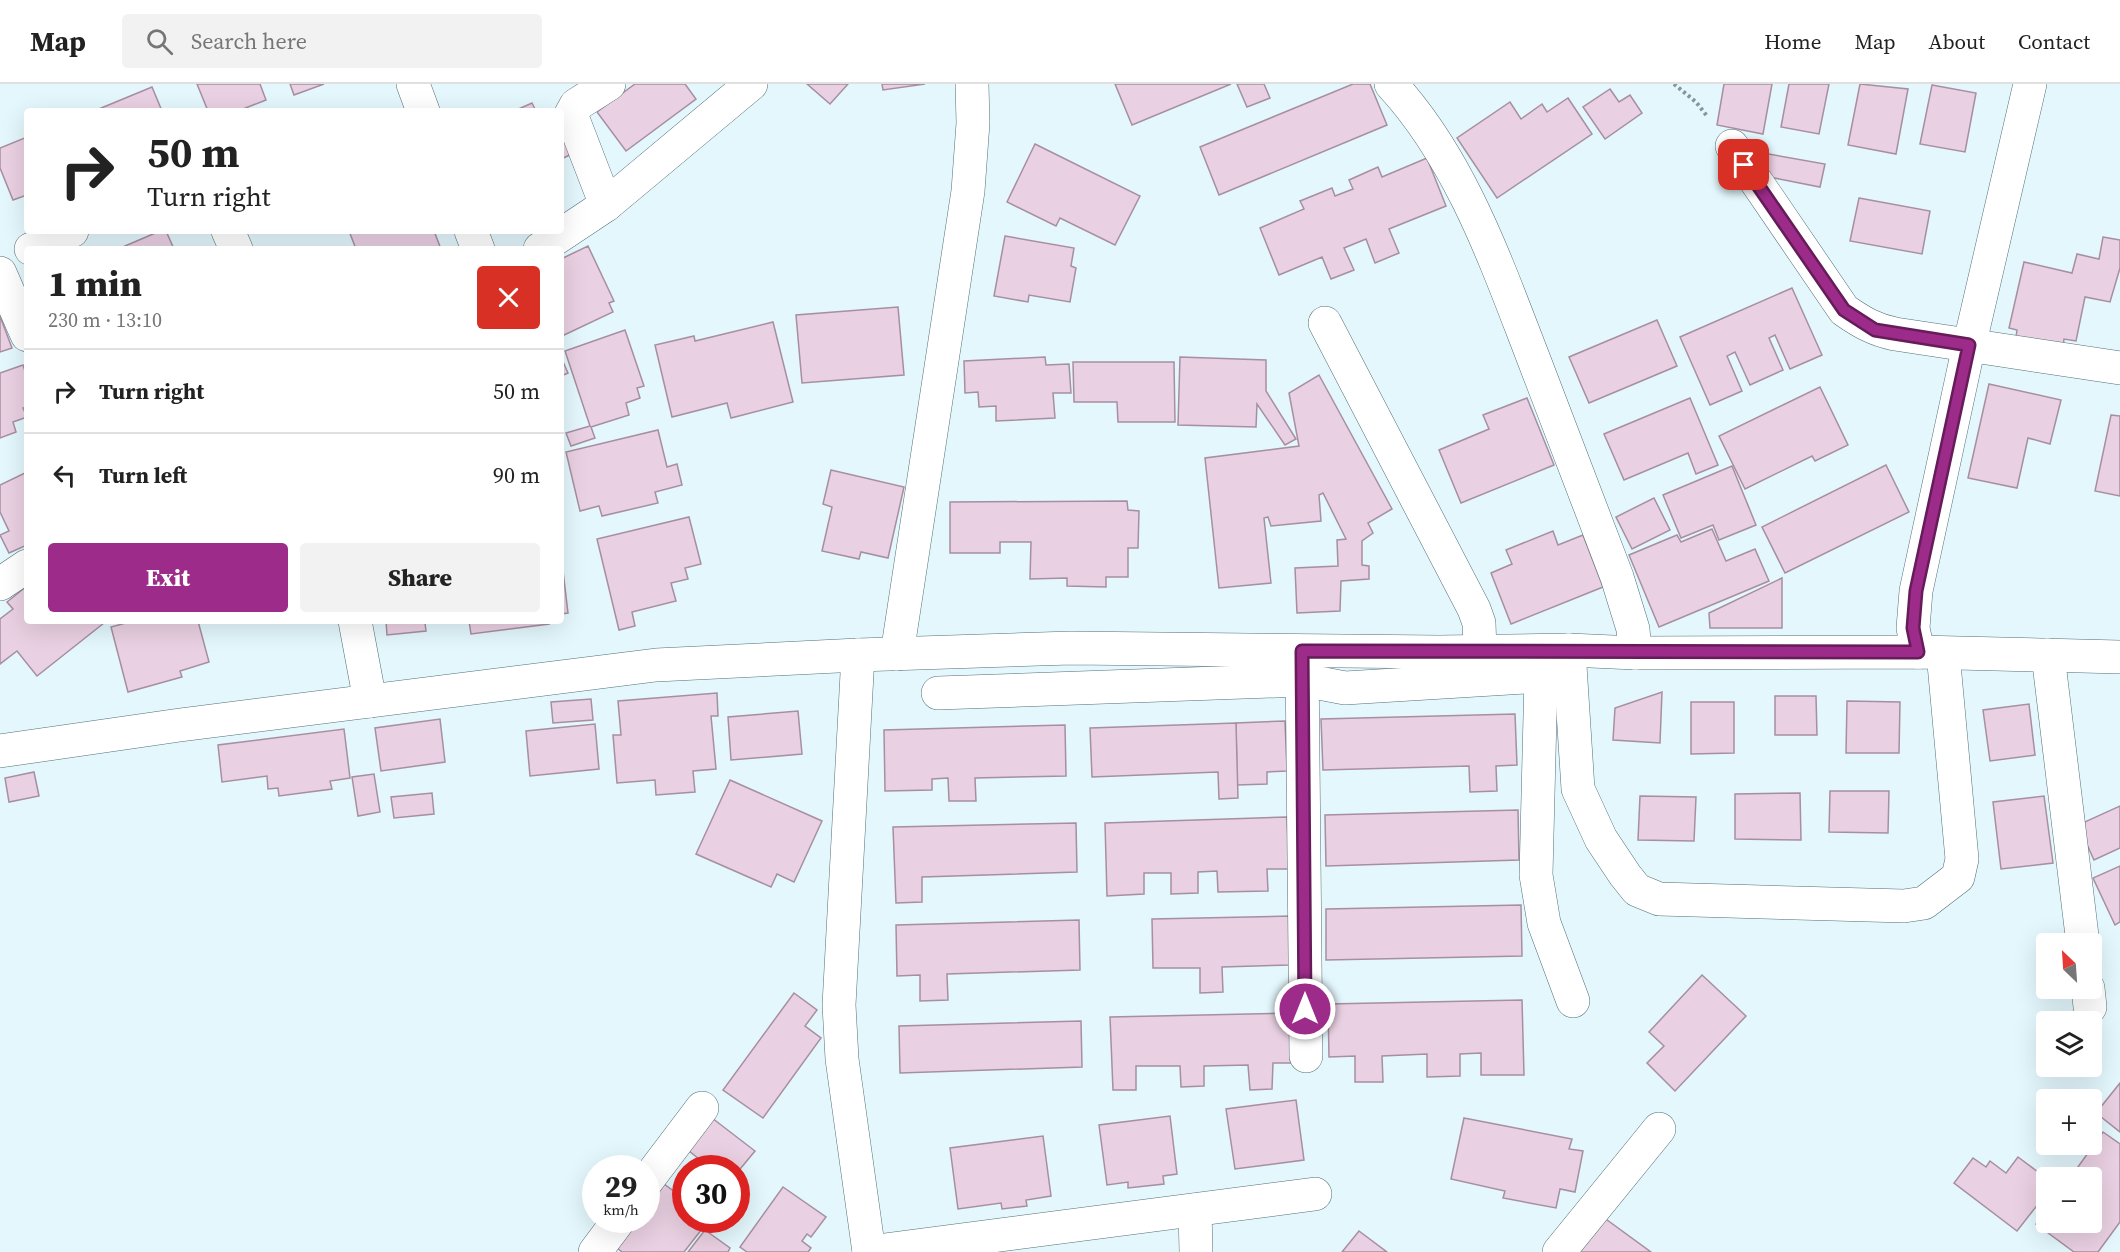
<!DOCTYPE html>
<meta charset="utf-8">
<style>
:root{--surface:#fff;--page:#f2f2f2;--text:#222;--muted:#767676;--line:#e0e0e0;--accent:#9c2b89}
body{margin:0;font-family:"Source Serif 4",serif;background:var(--page);color:var(--text);height:100vh;display:flex;flex-direction:column;font-size:22px;white-space:nowrap}
*{box-sizing:border-box;margin:0}
p{font-size:20px;color:var(--muted)}
.icon{flex:none;width:33px;height:33px;fill:none;stroke:currentColor;stroke-width:2;stroke-linecap:round;stroke-linejoin:round}
.map{position:relative;flex:1;overflow:hidden}
.panel{position:absolute;left:24px;top:162px;width:540px;height:378px;display:flex;flex-direction:column;background:var(--surface);border-radius:6px;box-shadow:0 6px 24px #0002}
.panel>*{flex:none}
.banner{position:absolute;left:24px;top:24px;width:540px;height:126px;border-radius:6px;box-shadow:0 6px 24px #0002;background:#fff;color:var(--text);overflow:hidden}
.needle{width:39px;rotate:335deg}
.tools{position:absolute;left:2036px;top:849px;display:grid;gap:12px}
.tools a{display:grid;place-items:center;width:66px;height:66px;border-radius:6px;background:var(--surface);box-shadow:0 6px 24px #0002;font-size:30px}
.speed{position:absolute;left:582px;top:1071px;display:flex;gap:12px;font-size:30px;font-weight:700;text-align:center}
.speed>*{display:grid;place-content:center;width:78px;height:78px;border-radius:50%;background:var(--surface);box-shadow:0 6px 24px #0002;line-height:1}
.speed small{font-size:15px;font-weight:400}
.speed .limit{border:9px solid #d22;background:#fff;color:#111}
.pin{position:absolute;display:grid;place-items:center;width:51px;height:51px;color:#fff;margin:-26px;border-radius:12px;box-shadow:0 3px 9px #0006}
.me{position:absolute;width:66px;margin:-33px;rotate:0deg;stroke-linejoin:round;filter:drop-shadow(0 0 4px #0008)}
.turn{display:flex;align-items:center;gap:21px;height:126px;padding:0 24px;font-size:27px}
.turn .icon{width:78px;height:78px;stroke-width:2.5}
.turn b{display:block;font-size:42px;line-height:51px}
.round{display:grid;place-items:center;flex:none;width:63px;height:63px;border-radius:6px;background:var(--page)}
.head{display:flex;align-items:center;justify-content:space-between;height:102px;padding:0 24px}
h1{font-size:36px;font-weight:800;line-height:45px}
.action{display:flex;gap:12px;margin-top:auto;padding:12px 24px}
.action a{flex:1;height:69px;border-radius:6px;background:var(--accent);color:#fff;font-size:24px;font-weight:800;line-height:69px;text-align:center}
.action a+a{background:var(--page);color:var(--text)}
ul{padding:0;list-style:none}
li{display:flex;align-items:center;gap:18px;height:84px;padding:0 24px;border-top:2px solid var(--line)}
li div{flex:1}
li b{display:block;font-size:22px}
li em{font-style:normal}
header{display:flex;align-items:center;gap:36px;box-sizing:border-box;height:84px;padding:0 30px;background:var(--surface);border-bottom:2px solid var(--line)}
header strong{font-size:28px}
nav{display:flex;gap:33px;margin-inline-start:auto;font-size:21px}
.search{width:420px;height:54px;background:var(--page);display:flex;align-items:center;gap:15px;box-sizing:border-box;padding:0 21px;border-radius:6px;color:var(--muted);font-size:22px}
.map>svg:first-child{display:block}
</style>
<header>
<strong>Map</strong>
<div class="search"><svg class="icon" aria-label="search" viewBox="0 0 24 24"><circle cx="10" cy="10" r="6"/><path d="M15 15l6 6"/></svg>Search here</div>
<nav><a>Home</a><a>Map</a><a>About</a><a>Contact</a></nav>
</header>
<div class="map">
<svg width="2120" height="1168" viewBox="0 0 2120 1168">
<rect width="100%" height="100%" fill="#e3f7fc"/>
<g fill="#e9d0e2" stroke="#a68fa0" stroke-width="1.5">
<path d="M197 0H260L266 16 238 27H208Z"/>
<path d="M290 0H324L294 11Z"/>
<path d="M635 0H685L696 15 626 67 597 28Z"/>
<path d="M807 0H848L830 20Z"/>
<path d="M882 0H925L883 6Z"/>
<path d="M1115 0H1231L1132 41Z"/>
<path d="M1237 0H1264L1270 14 1247 23Z"/>
<path d="M1353 0H1370L1387 41 1219 111 1200 63Z"/>
<path d="M1724 0H1772L1763 50 1717 41Z"/>
<path d="M1789 0H1829L1819 50 1781 43Z"/>
<path d="M1860 0 1908 5 1896 70 1848 61Z"/>
<path d="M1932 1 1976 9 1965 68 1920 60Z"/>
<path d="M152 3 162 27H94Z"/>
<path d="M1610 5 1619 18 1630 11 1642 29 1605 55 1583 23Z"/>
<path d="M1568 14 1592 50 1497 114 1457 54 1510 18 1521 35 1542 20 1547 28Z"/>
<path d="M532 19 536 27H514Z"/>
<path d="M561 43 572 70 561 75Z"/>
<path d="M27 53V111L13 116 0 84V64Z"/>
<path d="M1035 60 1140 112 1115 161 1060 134 1056 142 1007 118Z"/>
<path d="M1763 69 1825 80 1820 103 1759 91Z"/>
<path d="M1427 74 1446 122 1389 145 1399 169 1375 179 1366 155 1344 164 1354 186 1331 195 1322 173 1279 191 1260 144 1304 125 1300 117 1332 104 1335 112 1353 105 1349 96 1378 83 1382 93Z"/>
<path d="M1859 114 1930 127 1922 170 1850 157Z"/>
<path d="M160 147H166L174 165H118Z"/>
<path d="M349 147H434L441 165H356Z"/>
<path d="M1005 152 1074 164 1071 182 1076 184 1070 218 1029 211 1028 218 994 212Z"/>
<path d="M2103 153 2120 156V184L2110 218 2085 213 2076 257 2064 255 2063 263 2016 253 2017 246 2009 244 2024 178 2072 189 2077 170 2099 175Z"/>
<path d="M588 162 614 217 609 219 613 228 562 252 561 175Z"/>
<path d="M1792 204 1822 271 1790 285 1775 251 1769 254 1783 286 1750 301 1735 268 1727 272 1742 307 1710 321 1680 253Z"/>
<path d="M898 223 904 291 802 299 796 231Z"/>
<path d="M0 232 12 264 0 268Z"/>
<path d="M1657 236 1677 282 1589 319 1569 273Z"/>
<path d="M773 238 793 318 731 334 727 319 672 333 655 261 694 252 695 257Z"/>
<path d="M625 246 644 302 637 304 640 314 626 319 629 331 591 343 595 354 571 362 566 349 590 342 565 267Z"/>
<path d="M561 273 568 289 561 292Z"/>
<path d="M1045 273 1046 281 1069 280 1071 309H1053L1055 334 996 337V322L979 323 978 308 965 309 964 277Z"/>
<path d="M1180 273 1266 276V307L1296 355 1285 361 1257 320 1256 343 1178 341Z"/>
<path d="M1073 278H1174L1175 338H1118L1117 318H1074Z"/>
<path d="M23 281 27 293V323L23 324 27 333 13 338 16 348 0 354V289Z"/>
<path d="M1319 291 1392 425 1368 439 1373 449 1362 457V481L1369 482V495L1341 497 1340 527 1297 529 1295 484 1338 482 1337 456 1346 455 1323 409 1319 411 1321 437 1271 442 1268 433 1264 434 1271 499 1219 504 1205 374 1299 362 1289 309Z"/>
<path d="M1989 300 2061 316 2050 360 2028 354 2017 404 1968 394Z"/>
<path d="M1820 303 1848 361 1815 377 1812 372 1745 405 1719 352Z"/>
<path d="M1527 314 1554 381 1461 419 1439 366 1489 345 1483 331Z"/>
<path d="M1690 314 1718 381 1696 390 1688 369 1624 396 1604 350Z"/>
<path d="M2111 331 2120 332V412L2095 407Z"/>
<path d="M658 346 667 383 677 380 682 401 655 408 658 419 602 432 599 422 580 427 566 368Z"/>
<path d="M1886 381 1909 428 1785 489 1762 443Z"/>
<path d="M1732 382 1756 441 1719 456 1713 441 1681 454 1663 411Z"/>
<path d="M831 386 904 403 888 474 861 468 859 475 822 467 832 423 823 420Z"/>
<path d="M27 388V461L9 469 0 451 9 447 0 428V401Z"/>
<path d="M1654 414 1670 446 1632 465 1616 433Z"/>
<path d="M1127 417 1128 426 1139 427 1138 464H1128V493H1106V503L1067 502V494L1030 495 1031 458H1000V469H950V418Z"/>
<path d="M689 433 701 480 685 484 688 495 671 499 676 517 632 528 635 542 619 546 597 455Z"/>
<path d="M1712 445 1726 477 1755 465 1769 497 1659 543 1629 471 1677 451 1681 458Z"/>
<path d="M1553 447 1558 461 1583 451 1603 503 1511 540 1491 489 1512 480 1506 466Z"/>
<path d="M561 470 568 529 561 530Z"/>
<path d="M1782 494V544H1710L1709 529Z"/>
<path d="M27 502V537H102L104 539 37 592 17 567 0 580V535L13 525 7 518Z"/>
<path d="M133 537H198L209 578 180 587 182 593 128 608 111 543Z"/>
<path d="M386 537H440L425 539 426 547 387 551Z"/>
<path d="M469 537H548L549 540 471 550Z"/>
<path d="M1662 608 1660 659 1613 656 1615 624Z"/>
<path d="M717 609 718 632H711L716 685 693 687 695 708 656 711 655 696 617 699 613 651H621L618 617Z"/>
<path d="M1775 612H1816L1817 651H1775Z"/>
<path d="M591 615 593 636 553 639 551 618Z"/>
<path d="M1847 617 1900 618 1899 669H1846Z"/>
<path d="M1691 618H1734V669L1691 670Z"/>
<path d="M2029 620 2035 671 1990 677 1983 626Z"/>
<path d="M798 627 802 670 731 676 728 633Z"/>
<path d="M1515 630 1517 681 1496 682 1497 707 1470 708 1469 682 1323 686 1321 635Z"/>
<path d="M440 635 445 678 381 687 375 644Z"/>
<path d="M1285 637 1287 687 1267 688V700L1237 701 1236 639Z"/>
<path d="M1236 639 1238 714 1219 715 1218 688 1092 693 1090 644Z"/>
<path d="M595 640 599 685 530 692 526 647Z"/>
<path d="M1065 641 1066 692 975 694 976 717H949L948 694 932 695V706L885 707 884 646Z"/>
<path d="M344 645 350 694 330 697 332 705 279 712 278 704 268 705 267 692 222 698 218 661Z"/>
<path d="M34 688 39 712 9 718 5 694Z"/>
<path d="M374 690 380 728 358 732 352 693Z"/>
<path d="M730 696 822 737 794 798 777 790 771 803 696 770Z"/>
<path d="M1830 707H1889L1888 749 1829 748Z"/>
<path d="M432 709 434 730 394 734 391 713Z"/>
<path d="M1800 709 1801 756 1735 755V710Z"/>
<path d="M1640 712 1696 713 1694 757 1638 756Z"/>
<path d="M2044 712 2053 779 2001 785 1993 718Z"/>
<path d="M2120 722V764L2094 776 2078 741Z"/>
<path d="M1518 726 1519 776 1326 782 1325 731Z"/>
<path d="M1287 733 1289 785H1267L1268 807 1218 808 1217 787 1198 788V809L1171 810V789H1144V810L1107 812 1105 739Z"/>
<path d="M1076 739 1077 788 922 793V818L896 819 893 743Z"/>
<path d="M2120 782V838L2115 841 2093 794Z"/>
<path d="M1521 821 1522 872 1326 876V825Z"/>
<path d="M1290 832 1291 881 1222 883 1223 908 1200 909V884H1153L1152 835Z"/>
<path d="M1079 836 1080 886 947 890 948 916 920 917V891L897 892 896 841Z"/>
<path d="M1702 891 1746 932 1675 1007 1647 979 1664 962 1649 948Z"/>
<path d="M794 909 817 926 805 942 821 954 763 1034 723 1006Z"/>
<path d="M1522 916 1524 991H1481V969L1460 970V992L1427 993V970L1382 972 1383 998H1355V972L1329 973 1328 920Z"/>
<path d="M1292 929 1293 979H1273L1272 1005 1250 1006 1248 981 1204 982V1002L1181 1003 1180 982H1136V1006H1113L1110 933Z"/>
<path d="M1081 937 1082 983 900 989 899 942Z"/>
<path d="M2120 999V1048L2096 1029Z"/>
<path d="M1296 1016 1304 1076 1235 1085 1226 1025Z"/>
<path d="M1170 1032 1177 1090 1163 1092 1164 1100 1128 1104V1098L1107 1101 1099 1041Z"/>
<path d="M712 1034 755 1067 736 1090V1084H691L699 1075 688 1066Z"/>
<path d="M1464 1034 1572 1055 1569 1065 1583 1067 1575 1108 1560 1105 1556 1124 1503 1114 1505 1107 1451 1095Z"/>
<path d="M2103 1048 2120 1060V1138L2098 1168H2074L2036 1140 2046 1127V1138H2091V1094H2070Z"/>
<path d="M1043 1052 1051 1112 1026 1116 1027 1122 1002 1125 1001 1119 958 1125 950 1064Z"/>
<path d="M2018 1073 2046 1094V1110L2017 1147 1954 1099 1973 1074 1986 1083 1990 1077 2006 1089Z"/>
<path d="M664 1100 686 1116V1136H709L684 1168H622L616 1163 637 1136H646V1124Z"/>
<path d="M783 1103 826 1133 811 1153 807 1150 802 1157 811 1164 808 1168H747L740 1163Z"/>
<path d="M1603 1133 1651 1168H1578Z"/>
<path d="M705 1146 730 1164 728 1168H688Z"/>
<path d="M1359 1147 1387 1168H1342Z"/>
</g>
<g fill="none" stroke-linecap="round" stroke-linejoin="round">
<defs>
<g id="minor">
<path d="M413 0 423 27"/>
<path d="M1391 0C1460 75 1495 175 1531 268 1559 343 1588 418 1617 493L1633 545 1635 569"/>
<path d="M1732 62 1844 226C1861 238 1875 246 1895 250L2120 284"/>
<path d="M606 121 571 30 576 21 609 0"/>
<path d="M228 147 236 165"/>
<path d="M471 147 478 165"/>
<path d="M31 165 72 147"/>
<path d="M540 165 606 121 751 0"/>
<path d="M0 189 27 251"/>
<path d="M1325 239 1474 525 1479 539 1480 567"/>
<path d="M0 500 27 482"/>
<path d="M355 537 370 617"/>
<path d="M1569 566 1578 705 1601 755 1625 791 1637 806 1659 815 1904 822 1924 819 1958 793 1962 775 1943 569"/>
<path d="M1918 568 1913 544 1916 507 1965 280 2030 0"/>
<path d="M897 570 968 107 973 39 972 0"/>
<path d="M858 571 839 921 842 975 869 1168"/>
<path d="M2048 571 2083 860"/>
<path d="M1302 574 1306 972"/>
<path d="M938 609 1303 596 1345 604 1541 592 1536 791 1544 839 1573 917"/>
<path d="M2088 904 2090 923"/>
<path d="M646 1098 702 1024"/>
<path d="M1195 1126 1196 1168"/>
<path d="M595 1168 619 1136"/>
<path d="M869 1168 1315 1110"/>
<path d="M1559 1168 1659 1045"/>
</g>
<path id="tertiary" d="M0 667 180 641 656 581 858 571 1071 564 1439 568 1569 566 1635 569 1918 568 2120 573"/>
</defs>
<use href="#minor" stroke="#527077" stroke-width="34"/>
<use href="#tertiary" stroke="#527077" stroke-width="34"/>
<path stroke="#86979b" stroke-width="4" stroke-dasharray="3 3" stroke-linecap="butt" d="M1674 0 1696 18 1707 32"/>
<use href="#minor" stroke="#fff" stroke-width="33"/>
<use href="#tertiary" stroke="#fff" stroke-width="33"/>
</g>
<g fill="none" stroke-linecap="round" stroke-linejoin="round">
<defs>
<path id="route" d="M1305 925 1302 567 1918 568 1913 544 1916 507 1969 261 1875 246 1844 226 1744 81"/>
</defs>
<use href="#route" stroke="#651c59" stroke-width="15"/>
<use href="#route" stroke="#9c2b89" stroke-width="10"/>
</g>
</svg>
<div class="tools">
<a><svg class="needle" viewBox="-14 -14 28 28"><path d="M0-13l5 13h-10z" fill="#e53935"/><path d="M0 13l5-13h-10z" fill="#767676"/></svg></a>
<a><svg class="icon" aria-label="layers" viewBox="0 0 24 24"><path d="M12 4l9 5-9 5-9-5zM3 14l9 5 9-5"/></svg></a>
<a>+</a>
<a>−</a>
</div>
<div class="speed"><div>29<small>km/h</small></div><div class="limit">30</div></div>
<div class="pin" style="left:1744px;top:81px;background:#d93025"><svg class="icon" aria-label="arrive" viewBox="0 0 24 24"><path d="M6 21V4h12l-3 4 3 4H6"/></svg></div>
<svg class="me" style="left:1305px;top:925px" viewBox="-20 -20 40 40"><circle r="17" fill="#9c2b89" stroke="#fff" stroke-width="3"/><path d="M0-11L8 9 0 5-8 9z" fill="#fff"/></svg>
<div class="banner">
<div class="turn"><svg class="icon" aria-label="right" viewBox="0 0 24 24"><path d="M7 20v-9h11M14 6l5 5-5 5"/></svg><div><b>50 m</b>Turn right</div></div>
</div>
<section class="panel">
<div class="head"><div><h1>1 min</h1><p>230 m · 13:10</p></div><a class="round" style="background:#d93025;color:#fff"><svg class="icon" aria-label="close" viewBox="0 0 24 24"><path d="M6 6l12 12M18 6L6 18"/></svg></a></div>
<ul>
<li><svg class="icon" aria-label="right" viewBox="0 0 24 24"><path d="M7 20v-9h11M14 6l5 5-5 5"/></svg><div><b>Turn right</b></div><em>50 m</em></li>
<li><svg class="icon" aria-label="left" viewBox="0 0 24 24"><path d="M17 20v-9H6M10 6l-5 5 5 5"/></svg><div><b>Turn left</b></div><em>90 m</em></li>
</ul>
<div class="action"><a>Exit</a><a>Share</a></div>
</section>
</div>
